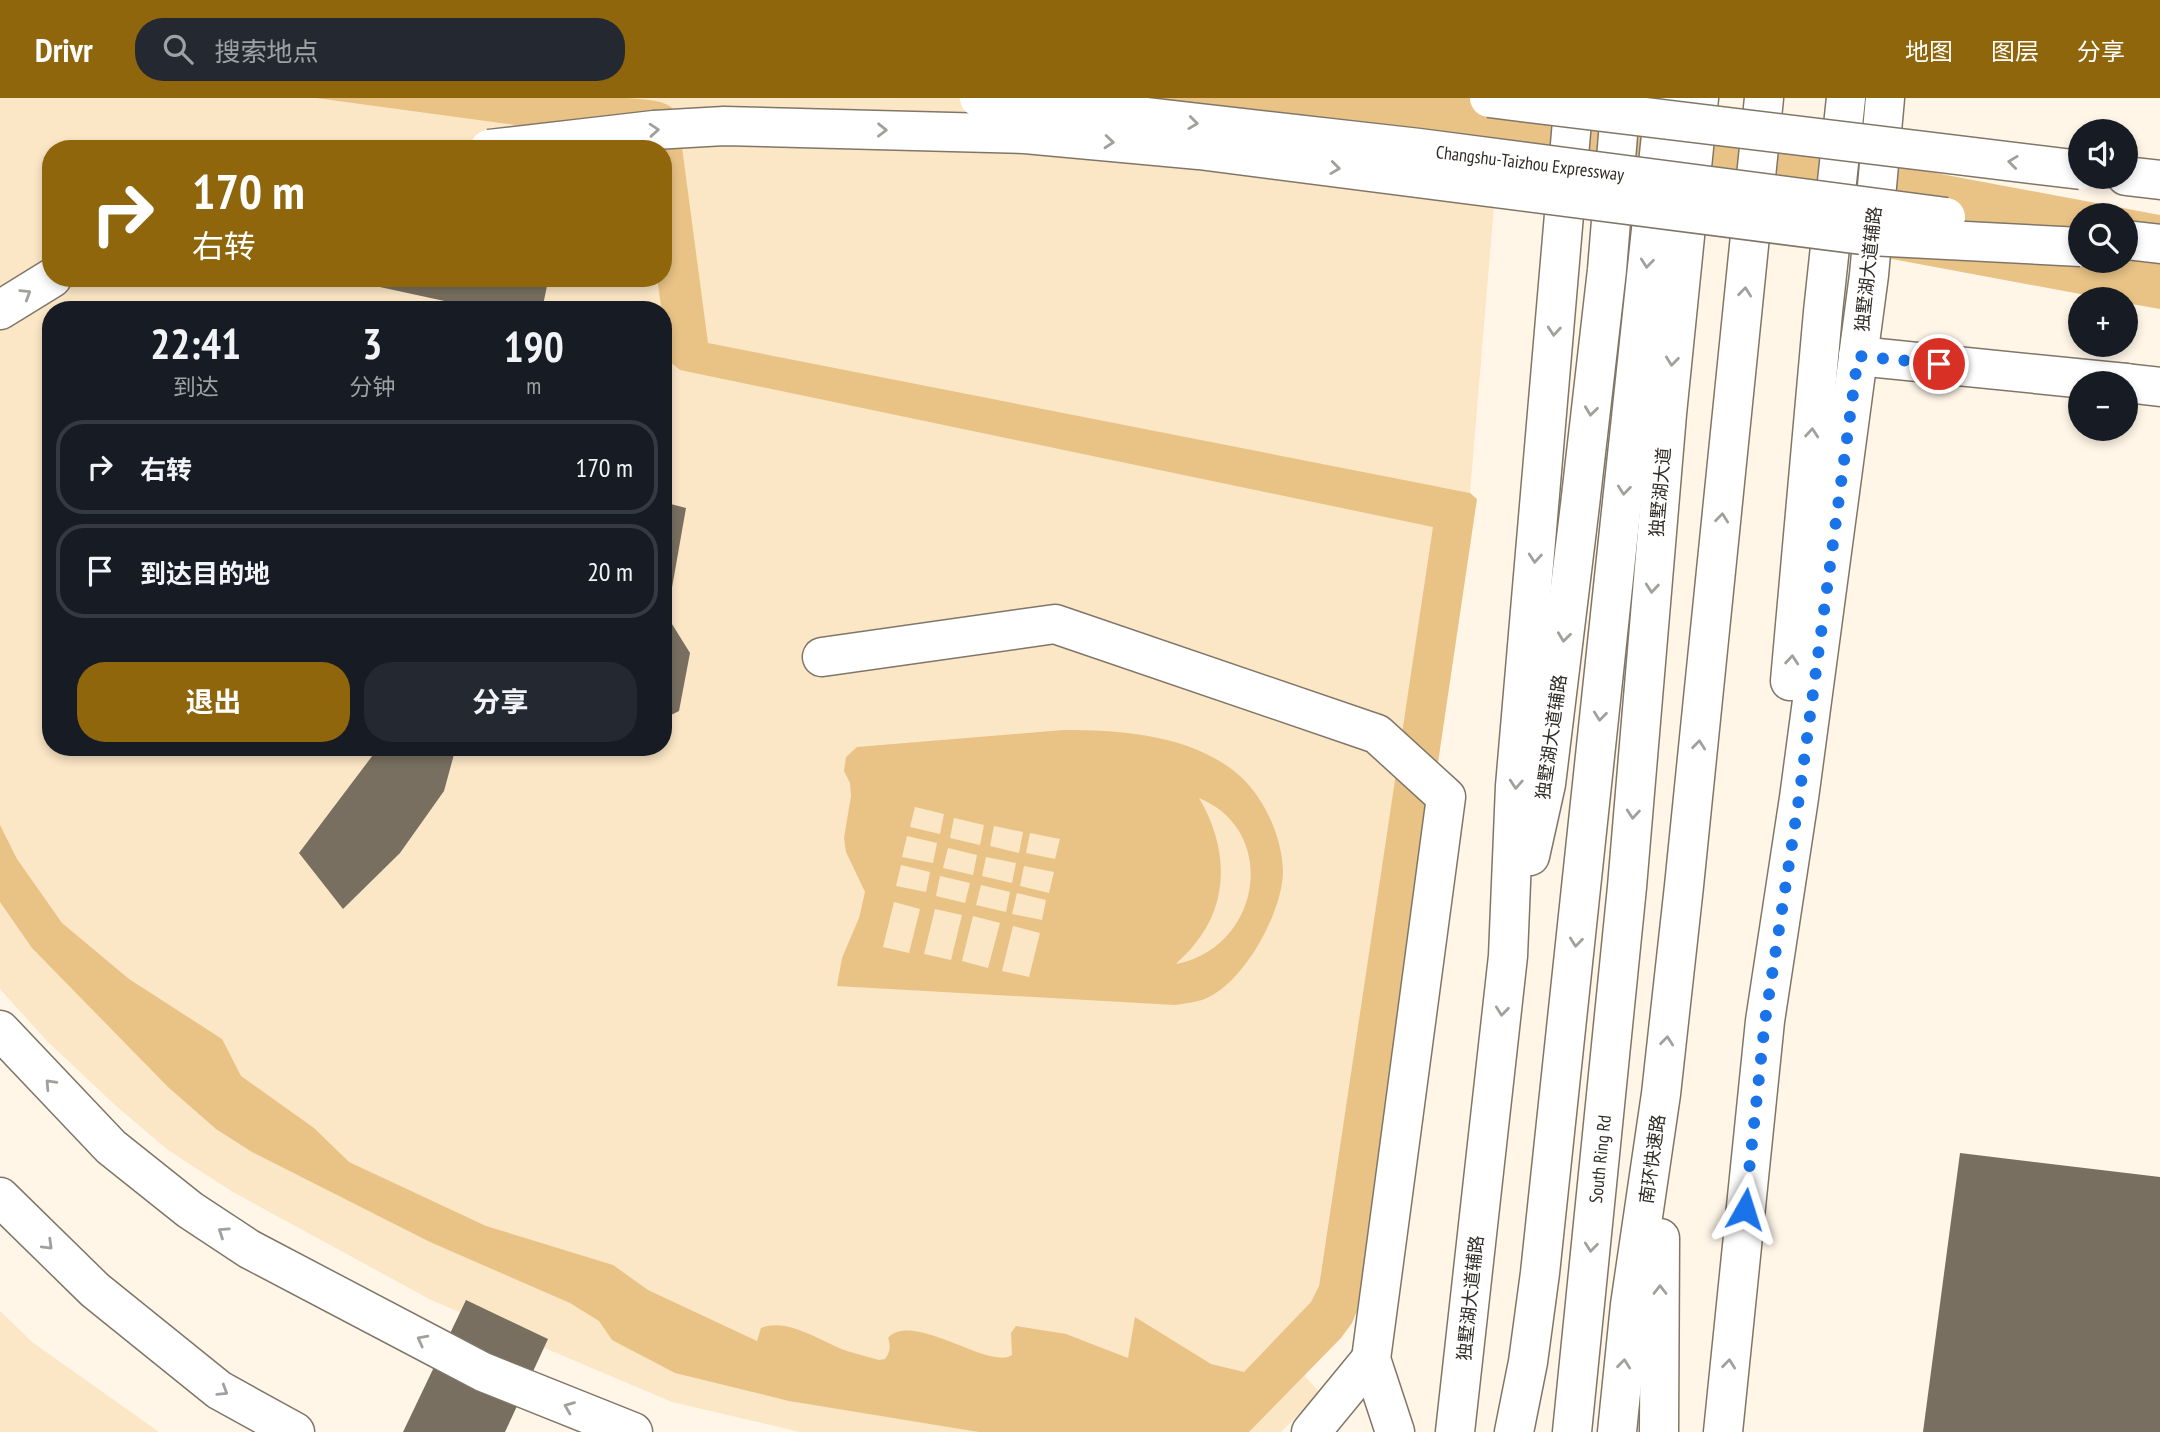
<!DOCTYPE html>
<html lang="zh">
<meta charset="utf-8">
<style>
:root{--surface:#171b24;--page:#242831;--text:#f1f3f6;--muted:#9ea1a6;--line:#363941;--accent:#8f660c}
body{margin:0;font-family:"PT Sans Narrow","Noto Sans SC",sans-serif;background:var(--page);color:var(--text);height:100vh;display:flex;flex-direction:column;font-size:26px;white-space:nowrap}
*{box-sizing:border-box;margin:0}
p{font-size:23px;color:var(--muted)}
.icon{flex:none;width:38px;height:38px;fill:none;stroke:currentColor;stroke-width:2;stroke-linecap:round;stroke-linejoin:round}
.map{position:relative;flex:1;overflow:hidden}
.sheet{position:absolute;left:42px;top:203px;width:630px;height:455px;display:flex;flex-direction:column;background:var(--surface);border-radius:28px;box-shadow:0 4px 10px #0003}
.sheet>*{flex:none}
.guide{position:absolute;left:42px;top:42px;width:630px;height:147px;border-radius:28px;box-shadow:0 4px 10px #0003;background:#8f660c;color:#fff;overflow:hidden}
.tools{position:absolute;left:2068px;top:21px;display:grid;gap:14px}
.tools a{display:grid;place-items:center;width:70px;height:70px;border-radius:50%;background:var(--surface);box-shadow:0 4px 10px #0003;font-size:35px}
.pin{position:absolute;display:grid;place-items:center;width:60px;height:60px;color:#fff;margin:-30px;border:4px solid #fff;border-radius:50%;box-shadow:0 2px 7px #0007}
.me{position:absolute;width:77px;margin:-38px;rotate:6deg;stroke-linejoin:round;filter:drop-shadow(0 0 5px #0008)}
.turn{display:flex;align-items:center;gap:24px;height:147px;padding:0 35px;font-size:32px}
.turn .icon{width:91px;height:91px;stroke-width:2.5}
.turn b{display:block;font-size:49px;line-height:60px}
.eta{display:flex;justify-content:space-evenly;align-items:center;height:119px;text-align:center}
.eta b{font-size:42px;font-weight:700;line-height:49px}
.action{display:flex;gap:14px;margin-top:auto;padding:14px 35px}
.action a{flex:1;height:80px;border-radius:28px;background:var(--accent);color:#fff;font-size:28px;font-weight:700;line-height:80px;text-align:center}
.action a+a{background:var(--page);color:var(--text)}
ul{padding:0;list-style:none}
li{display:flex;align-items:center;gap:21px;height:94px;margin:0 14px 10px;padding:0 21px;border:4px solid var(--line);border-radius:28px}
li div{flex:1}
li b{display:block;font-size:26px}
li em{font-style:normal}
header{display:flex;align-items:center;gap:42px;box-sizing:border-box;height:98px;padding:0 35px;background:var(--accent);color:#fff}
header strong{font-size:33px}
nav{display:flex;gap:38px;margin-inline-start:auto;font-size:24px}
.search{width:490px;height:63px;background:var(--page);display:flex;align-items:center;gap:18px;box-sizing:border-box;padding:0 24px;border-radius:28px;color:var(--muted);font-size:26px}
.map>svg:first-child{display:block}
</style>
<header>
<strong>Drivr</strong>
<div class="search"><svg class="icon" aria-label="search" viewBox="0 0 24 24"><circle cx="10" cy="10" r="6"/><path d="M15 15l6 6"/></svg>搜索地点</div>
<nav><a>地图</a><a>图层</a><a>分享</a></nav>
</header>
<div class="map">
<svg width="2160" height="1334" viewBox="0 0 2160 1334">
<rect width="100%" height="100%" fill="#fff6e8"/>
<g fill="#fbe6c5" fill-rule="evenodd">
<path d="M0 0H1503L1470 395 1440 389 1305 1278 1320 1295 1281 1334H800L672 1304 431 1202 233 1094 168 1052 115 1007 47 943 0 891ZM51 51H663V180H51ZM51 212H663V649H51Z"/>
<path d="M0 1213 32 1244 159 1334H0Z"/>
</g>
<g fill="#e9c386" fill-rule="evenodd">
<path d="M316 0H627C644 2 672 0 678 19L708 245 1470 395 1477 401 1357 1213 1352 1225 1341 1240 1249 1334H979L789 1303 675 1275 612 1242 599 1223 570 1205 430 1144 252 1054 216 1031 168 989 32 850 0 804V727L17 761 62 825 129 881 222 941 241 978 314 1030 349 1064 486 1128 613 1167 648 1192 757 1243 761 1230C788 1219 821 1244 847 1253 857 1256 868 1259 879 1262L885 1261C890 1255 891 1248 888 1240 912 1212 990 1273 1012 1257L1011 1235 1016 1228 1066 1236 1128 1260 1135 1219 1211 1266 1244 1274 1311 1204 1319 1188 1433 429 680 272 669 263 657 180H663V51L583 36Z"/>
<path d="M1027 0H1536L2160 117V211L2126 205V201H2107ZM2081 117H2126V163H2081Z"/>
<path d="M1064 632C1122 632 1194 637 1240 678 1265 701 1282 739 1283 773 1283 812 1247 879 1211 898 1200 904 1188 905 1175 907L837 888 842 860 859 820 865 794 846 754 844 740 851 698 850 685 844 673 846 659 857 649ZM1199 700C1280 733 1261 850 1176 866 1181 860 1189 854 1194 847 1231 803 1227 747 1199 700ZM915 709 944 716 940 736 910 729ZM954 720 984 727 980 747 950 740ZM994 728 1023 734 1019 755 990 748ZM1030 735 1060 741 1055 761 1026 755ZM907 738 937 745 933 765 902 759ZM948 750 977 757 973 777 943 770ZM986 759 1016 765 1012 785 982 778ZM901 767 930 774 926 794 896 788ZM1024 768 1054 774 1049 795 1020 788ZM940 778 970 785 965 805 936 798ZM981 787 1010 794 1006 814 976 807ZM1017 795 1046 802 1042 822 1012 816ZM894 804 920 811 909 855 883 849ZM935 811 962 817 951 862 924 856ZM973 818 1000 825 988 870 962 863ZM1013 828 1040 835 1029 879 1002 873Z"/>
</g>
<g fill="#786f60">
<path d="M367 180H535L548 183 542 212H486L366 186Z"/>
<path d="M663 404 686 410 667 518 690 555 679 613 663 621Z"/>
<path d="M379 649H456L444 693 400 755 343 811 299 755Z"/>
<path d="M1960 1055 2160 1079V1334H1923Z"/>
<path d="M466 1202 548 1241 505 1334H403Z"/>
</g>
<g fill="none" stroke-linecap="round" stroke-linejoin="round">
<defs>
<g id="minor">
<path d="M1858 258 2126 285"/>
<path d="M2126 285 2160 289"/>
<path d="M822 559 1055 526 1377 636 1446 699 1371 1261 1395 1334"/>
<path d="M1311 1334 1371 1261"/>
</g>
<g id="major">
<path d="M1790 583 1823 214 1846 0"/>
<path d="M1530 758 1546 686 1580 407 1607 172 1621 0"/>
<path d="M1455 1334 1508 858 1515 688 1574 0"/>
<path d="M1723 1334 1765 923 1799 700 1869 177 1885 0"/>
</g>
<g id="highway">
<path d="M2126 78 2160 82"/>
<path d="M2126 142 2160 146"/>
<path d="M0 212 52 180"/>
<path d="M0 932 111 1049 190 1112 249 1151 483 1274 633 1334"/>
<path d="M0 1099 95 1192 219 1292 295 1334"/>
<path d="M1514 1334 1528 1264 1540 1175 1665 0"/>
<path d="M1572 1334 1627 789 1667 316 1699 0"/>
<path d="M1617 1334 1630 1207 1661 996 1684 788 1764 0"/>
<path d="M1659 1334 1660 1140"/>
</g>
</defs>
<use href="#minor" stroke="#807667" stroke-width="41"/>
<use href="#major" stroke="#807667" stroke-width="41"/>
<use href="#highway" stroke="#807667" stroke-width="41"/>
<use href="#minor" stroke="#fff" stroke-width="38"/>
<use href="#major" stroke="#fff" stroke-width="38"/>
<use href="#highway" stroke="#fff" stroke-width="38"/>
<defs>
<g id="highway-bridge">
<path d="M979 0 1419 50 1946 119"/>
<path d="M1489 0 2081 72"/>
<path d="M489 51 654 32 724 28 1025 36 1199 52 1870 138 2081 149"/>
</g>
</defs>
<use href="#highway-bridge" stroke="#807667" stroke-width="41" stroke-linecap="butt"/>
<use href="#highway-bridge" stroke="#fff" stroke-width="38"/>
</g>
<defs><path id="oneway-chevron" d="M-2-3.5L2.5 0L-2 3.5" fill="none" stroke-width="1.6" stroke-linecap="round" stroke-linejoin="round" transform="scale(1.75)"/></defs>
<g stroke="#a1a09d">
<use href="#oneway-chevron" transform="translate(1193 25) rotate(7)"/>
<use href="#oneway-chevron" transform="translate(654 32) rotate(-4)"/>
<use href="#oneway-chevron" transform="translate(882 32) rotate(1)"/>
<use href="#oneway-chevron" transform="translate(1109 44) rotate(5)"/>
<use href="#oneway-chevron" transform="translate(2013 64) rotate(-173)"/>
<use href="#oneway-chevron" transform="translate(1335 70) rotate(7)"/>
<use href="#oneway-chevron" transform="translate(1647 165) rotate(96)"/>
<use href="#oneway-chevron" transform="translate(1745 194) rotate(-84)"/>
<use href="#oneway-chevron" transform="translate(26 196) rotate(-32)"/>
<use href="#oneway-chevron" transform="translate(1554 233) rotate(95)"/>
<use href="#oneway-chevron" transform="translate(1672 263) rotate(96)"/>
<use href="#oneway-chevron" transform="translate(1591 313) rotate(97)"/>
<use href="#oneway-chevron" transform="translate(1812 335) rotate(-85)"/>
<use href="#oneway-chevron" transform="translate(1624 392) rotate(96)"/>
<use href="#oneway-chevron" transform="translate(1722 420) rotate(-84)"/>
<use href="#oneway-chevron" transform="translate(1535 460) rotate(95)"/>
<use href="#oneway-chevron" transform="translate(1652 490) rotate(95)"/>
<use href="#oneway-chevron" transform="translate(1564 539) rotate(97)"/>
<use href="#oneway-chevron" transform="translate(1792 562) rotate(-85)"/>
<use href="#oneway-chevron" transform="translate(1600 618) rotate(96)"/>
<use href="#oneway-chevron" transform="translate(1699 647) rotate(-84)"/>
<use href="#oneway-chevron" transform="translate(1516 686) rotate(94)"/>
<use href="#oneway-chevron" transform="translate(1633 716) rotate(95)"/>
<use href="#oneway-chevron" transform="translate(1576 844) rotate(96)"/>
<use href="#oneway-chevron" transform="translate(1502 913) rotate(96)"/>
<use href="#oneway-chevron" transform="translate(1667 943) rotate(-84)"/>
<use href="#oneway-chevron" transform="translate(50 986) rotate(-133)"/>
<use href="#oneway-chevron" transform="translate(223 1134) rotate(-146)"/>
<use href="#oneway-chevron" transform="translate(48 1147) rotate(44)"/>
<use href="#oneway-chevron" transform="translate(1591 1149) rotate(96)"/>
<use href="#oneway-chevron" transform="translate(1660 1192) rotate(-90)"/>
<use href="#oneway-chevron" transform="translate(422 1242) rotate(-152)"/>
<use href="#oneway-chevron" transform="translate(1624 1266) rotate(-84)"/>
<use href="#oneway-chevron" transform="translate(1729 1266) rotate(-84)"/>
<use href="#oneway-chevron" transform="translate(223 1293) rotate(32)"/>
<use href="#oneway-chevron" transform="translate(569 1309) rotate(-158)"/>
</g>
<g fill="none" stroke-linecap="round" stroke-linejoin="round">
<path stroke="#1a73e8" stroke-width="12" stroke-dasharray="0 21.6" d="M1745 1111 1765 923 1799 700 1858 258 1939 266"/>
</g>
<g text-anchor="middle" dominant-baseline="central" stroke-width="7" stroke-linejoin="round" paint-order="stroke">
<g font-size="18" fill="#2f2b25" stroke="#fff">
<text transform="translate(1530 65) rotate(7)">Changshu-Taizhou Expressway</text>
<text transform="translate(1868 171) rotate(-84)">独墅湖大道辅路</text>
<text transform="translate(1660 394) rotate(-85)">独墅湖大道</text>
<text transform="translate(1551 639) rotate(-82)">独墅湖大道辅路</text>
<text transform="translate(1600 1061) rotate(-84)">South Ring Rd</text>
<text transform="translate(1652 1061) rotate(-82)">南环快速路</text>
<text transform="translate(1470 1200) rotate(-84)">独墅湖大道辅路</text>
</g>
</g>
</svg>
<div class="tools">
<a><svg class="icon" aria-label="sound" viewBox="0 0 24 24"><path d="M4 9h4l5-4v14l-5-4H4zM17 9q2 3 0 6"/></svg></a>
<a><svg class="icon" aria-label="search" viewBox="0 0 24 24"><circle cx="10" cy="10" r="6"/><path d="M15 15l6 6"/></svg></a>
<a>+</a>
<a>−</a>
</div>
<div class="pin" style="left:1939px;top:266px;background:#d93025"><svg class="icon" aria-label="arrive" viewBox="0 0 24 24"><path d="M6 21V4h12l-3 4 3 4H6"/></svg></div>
<svg class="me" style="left:1745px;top:1111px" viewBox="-20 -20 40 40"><path d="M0-17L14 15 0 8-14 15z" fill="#1a73e8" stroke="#fff" stroke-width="4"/></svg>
<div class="guide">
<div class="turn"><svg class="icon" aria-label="right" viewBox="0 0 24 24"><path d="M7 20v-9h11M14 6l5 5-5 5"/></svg><div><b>170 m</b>右转</div></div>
</div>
<section class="sheet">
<div class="eta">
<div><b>22:41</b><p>到达</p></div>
<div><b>3</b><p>分钟</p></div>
<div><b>190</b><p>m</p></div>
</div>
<ul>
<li><svg class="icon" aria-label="right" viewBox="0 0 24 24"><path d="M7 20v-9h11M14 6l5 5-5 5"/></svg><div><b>右转</b></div><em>170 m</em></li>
<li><svg class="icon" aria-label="arrive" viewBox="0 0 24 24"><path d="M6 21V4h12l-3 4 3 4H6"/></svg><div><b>到达目的地</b></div><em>20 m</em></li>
</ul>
<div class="action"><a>退出</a><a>分享</a></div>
</section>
</div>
